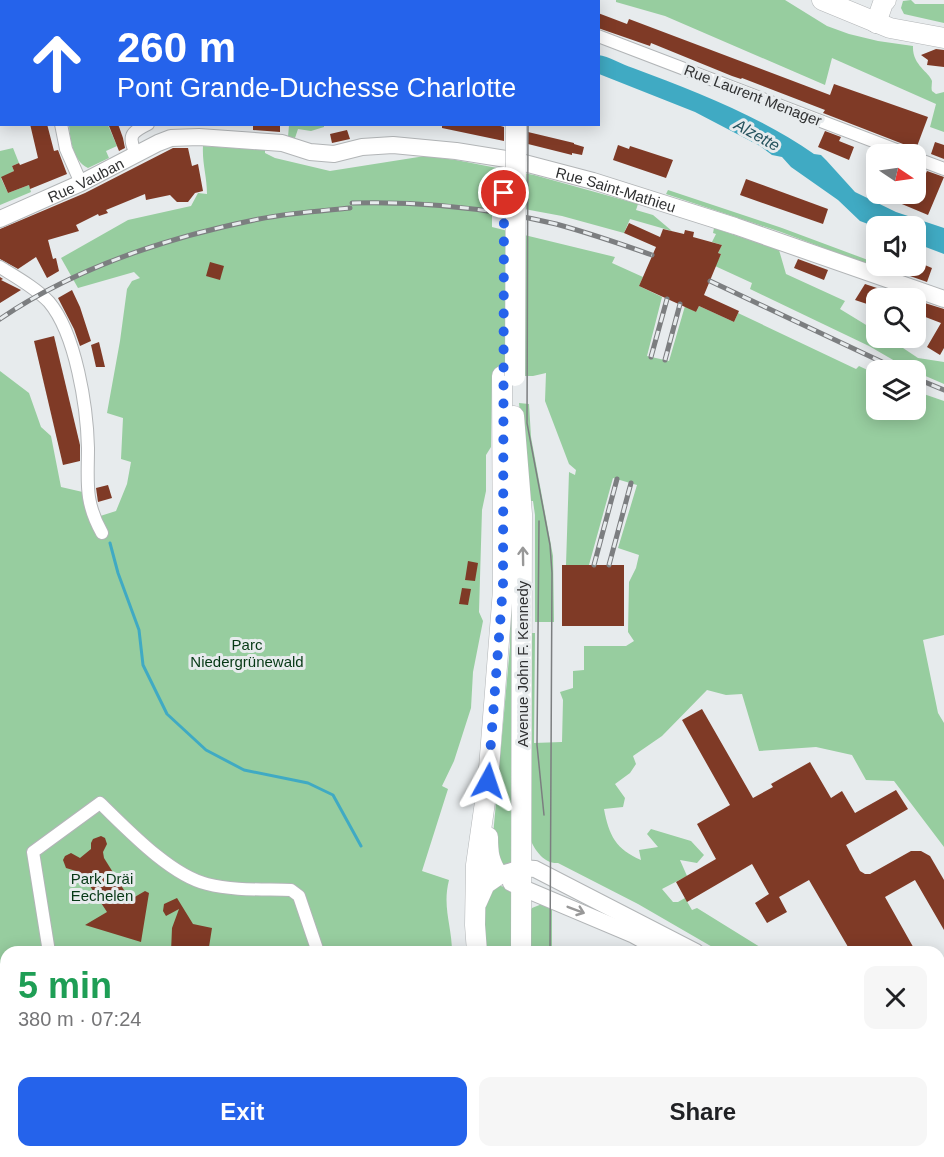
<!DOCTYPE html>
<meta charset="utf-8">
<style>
:root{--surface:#fff;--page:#f6f6f6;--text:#202124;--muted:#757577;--accent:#2563eb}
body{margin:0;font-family:Arial,sans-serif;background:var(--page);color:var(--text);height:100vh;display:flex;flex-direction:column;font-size:22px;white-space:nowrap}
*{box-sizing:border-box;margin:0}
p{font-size:20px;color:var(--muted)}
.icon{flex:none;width:33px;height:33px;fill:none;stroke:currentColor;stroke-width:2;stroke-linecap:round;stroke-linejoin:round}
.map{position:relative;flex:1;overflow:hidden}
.side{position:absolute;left:0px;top:946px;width:945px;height:212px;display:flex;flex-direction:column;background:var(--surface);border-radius:18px 18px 0 0;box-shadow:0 3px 15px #0003}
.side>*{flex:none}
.top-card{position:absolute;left:0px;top:0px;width:600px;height:126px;box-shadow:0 3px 15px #0003;background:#2563eb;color:#fff;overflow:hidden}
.needle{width:39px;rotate:103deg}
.tools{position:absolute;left:866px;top:144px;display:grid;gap:12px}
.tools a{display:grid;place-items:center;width:60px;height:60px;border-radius:12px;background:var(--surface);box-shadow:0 3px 15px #0003;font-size:30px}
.pin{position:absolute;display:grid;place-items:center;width:51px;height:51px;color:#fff;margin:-26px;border:3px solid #fff;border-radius:50%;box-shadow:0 2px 6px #0007}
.me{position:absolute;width:66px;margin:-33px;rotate:5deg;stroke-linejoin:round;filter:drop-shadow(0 0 4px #0008)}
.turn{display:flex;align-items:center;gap:21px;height:126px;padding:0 18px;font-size:27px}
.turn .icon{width:78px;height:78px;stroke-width:2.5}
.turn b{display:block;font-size:42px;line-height:51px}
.round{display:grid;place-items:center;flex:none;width:63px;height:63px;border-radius:12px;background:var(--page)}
.headline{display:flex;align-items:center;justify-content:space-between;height:102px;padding:0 18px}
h1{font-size:36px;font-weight:800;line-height:45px;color:#1e9e55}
.primary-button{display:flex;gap:12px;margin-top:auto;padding:12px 18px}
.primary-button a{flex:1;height:69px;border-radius:12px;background:var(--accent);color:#fff;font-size:24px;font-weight:800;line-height:69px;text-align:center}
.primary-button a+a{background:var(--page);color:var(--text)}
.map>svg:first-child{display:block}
</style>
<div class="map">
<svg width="944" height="1157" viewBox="0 0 944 1157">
<rect width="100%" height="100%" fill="#e7ebed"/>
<g fill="#97cd9f">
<path d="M616 0H785L827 26 849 34 878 41 913 46C912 65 929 72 932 81 932 84 931 88 932 91L936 94 944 92V132L930 127 936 104 832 58 825 85 665 16 616 2Z"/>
<path d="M911 0 915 4H944V23L904 14 901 8 903 1Z"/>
<path d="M69 125H108L117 146 106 151 109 158 88 168C73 161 70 139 69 125Z"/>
<path d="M289 125H324V127L311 131 298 129 295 138 288 137Z"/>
<path d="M203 146 265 150V153L275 158 330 171 425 156 456 160 534 175 638 204 636 210 653 215 672 231 630 219 624 233 562 216 492 203V227L615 257 612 263 643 277 639 286 662 297 647 356 669 361 685 306 696 312 699 306 734 322 738 313 856 369 859 366 876 374V410H915V391L944 401V635L923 640 938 713 944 723V847L894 781 866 780 852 755 816 747 759 751 742 694 726 695 707 690 662 736 633 756 636 764 630 773 615 784 625 798 623 807 604 809C609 836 616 849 641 860L639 850 658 847 647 834 651 829 691 841 704 855 697 863 680 860 687 876 662 889 673 902H678L685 898 692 910 697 908 768 952H721L638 904 558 863C545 864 536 852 531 841L530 633H535L534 743 562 742 563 700 560 692 573 688V671L584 670V646H626L634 641 628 632 629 582 636 568 639 555 618 548 637 485 613 478 589 565H566L569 472 575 475 576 470 569 464 545 401 546 373 533 376H492L491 447 486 455V491L482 510 479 612 483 621 473 672 471 708 454 761 442 786 448 789 422 871 449 880C442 907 452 926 452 952H6V1152H158L157 1157H0V371L29 393 41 427 51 436 61 487 87 493 94 518 116 511 127 484 131 462 121 459 123 418 107 413 120 341 127 289 132 281 140 278 134 272 78 288 61 258 128 220 191 206 198 193 207 194C207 177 202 163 203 146Z"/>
<path d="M13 148 19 163 12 166 14 171 1 178 8 193 29 185 31 192 0 205V151Z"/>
<path d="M668 190 782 228 876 263V266H883L902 273 901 277 781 232 666 194Z"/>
<path d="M714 228 779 250 786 274 845 301 840 309 876 331V338H888L918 358 944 362V384L907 368 869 346 750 289 752 283 715 266 721 254 718 253 722 245 712 242 716 234 713 233Z"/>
<path d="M519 403 529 404 531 437 553 556 554 622H535V515L533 501H528Z"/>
<path d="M512 448 515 856 511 864 501 865 493 836 510 646Z"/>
<path d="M495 884 513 890 514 952H484L481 911Z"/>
<path d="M542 904 543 906H552V952H528L529 913 532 908Z"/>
<path d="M191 1152H265V1157H194Z"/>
</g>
<path fill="#40aac3" d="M598 55C609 56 622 65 633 68 695 91 759 116 814 154L821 155 826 160 855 192 896 212 944 228V254L915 243V226L876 227 860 221 838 200 791 167 782 157 772 155 760 146 695 112 599 74Z"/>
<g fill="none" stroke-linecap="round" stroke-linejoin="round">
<path stroke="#40aac3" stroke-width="3" d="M110 543 118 573 139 630 143 665 167 714 206 750 244 770 308 783 333 795 361 846"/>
</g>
<g fill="#7f3a26">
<path d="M598 13 627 24 629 19 830 95 834 84 928 117 916 149 823 113 825 110 742 78 741 79 732 76 651 43 650 46 598 28Z"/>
<path d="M936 49 944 50V67L927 65 928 60 921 55Z"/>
<path d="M30 124H47L54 151 58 150 67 174 30 189 29 185 8 193 1 177 14 171 12 166 19 163 20 165 38 158Z"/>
<path d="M113 124H118L123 138 125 148 119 151 109 126Z"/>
<path d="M253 124H280V132L253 130Z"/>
<path d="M442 124H494L504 127V141L442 128Z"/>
<path d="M347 130 350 139 332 143 330 134Z"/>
<path d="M825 131 841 137 839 141 854 147 849 160 818 147Z"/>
<path d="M528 132 574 143V144L584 147 582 155 572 153V155L528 144Z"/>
<path d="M935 142 944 145V159L931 154Z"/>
<path d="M618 145 629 149 630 146 673 160 666 178 613 160Z"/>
<path d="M173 148H188L192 166 198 164 203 191 195 193 188 202H177L170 195 146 200 145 194 106 210 108 213 99 216 98 214 76 225 79 231 48 240 53 259 56 258 59 271 47 278 36 257 18 269 0 259V229L85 193Z"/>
<path d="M927 171 944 177 928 215 878 194 917 193Z"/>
<path d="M746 179 828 209 823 224 740 195Z"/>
<path d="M629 223 660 237 663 229 684 234 685 230 694 232 693 237 722 245 718 253 721 254 704 295 739 311 734 322 699 306 696 312 639 286 656 247 624 233Z"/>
<path d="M919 245 926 248 920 263 932 268 927 282 910 276 912 271 898 266H915V254Z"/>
<path d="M798 259 828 270 824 280 794 268Z"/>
<path d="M210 262 224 266 220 280 206 276Z"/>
<path d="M0 277 3 279 1 280 21 290 0 303Z"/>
<path d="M865 284 904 297V298H876V307L855 300Z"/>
<path d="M72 290 80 307 91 341 80 346 74 329 58 298Z"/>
<path d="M915 300 944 309V348L940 355 927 347 941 323 915 313Z"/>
<path d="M54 336 80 445V461L63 465 34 341Z"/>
<path d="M99 342 105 367H96L91 345Z"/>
<path d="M108 485 112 498 98 502 96 488Z"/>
<path d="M468 561 478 563 475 581 465 580Z"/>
<rect x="562" y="565" width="62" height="61"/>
<path d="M462 588 471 589 468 605 459 604Z"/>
<path d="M702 709 753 798 773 787 771 784 810 762 831 798 842 791 855 813 896 790 908 809 846 845 860 871 865 874H870L911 851H921L930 856 944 880V930L915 880 885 897 916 952H851L809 880 779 897 787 912 767 923 755 903 769 894 752 864 687 902 676 882 716 859 697 824 730 805 682 720Z"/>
<path d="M101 836 105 838 107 844 103 852 104 858 124 890 133 898 145 891 149 893 141 942 85 925 107 912 88 883 76 871 66 868 63 860 65 856 71 853 80 858 91 849V843L93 839Z"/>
<path d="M177 898 193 924 212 928 209 947 212 952H171L172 928 179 909 166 916 163 911 164 904Z"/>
</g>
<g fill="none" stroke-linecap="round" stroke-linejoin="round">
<defs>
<g id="street">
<path d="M181 0V2"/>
<path d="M440 0 445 2"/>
<path d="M9 2 10 0"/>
<path d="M262 2 264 0"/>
<path d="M0 10 2 8"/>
<path d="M598 36 907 154"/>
<path d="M0 39 2 38"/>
<path d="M0 101H2"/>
<path d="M61 124 66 149 81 183"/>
<path d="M136 154C128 136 130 133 148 124"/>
<path d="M915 158 944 169"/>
<path d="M0 267C16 277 36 288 49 302 76 334 87 407 88 448 88 482 84 501 102 533"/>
<path d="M49 952 33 852 100 803C127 829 170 875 207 884 234 891 264 889 291 890L299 896 318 952"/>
<path d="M114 1152 115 1157"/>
<path d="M149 1152V1156H157"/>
<path d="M194 1152 196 1157"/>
<path d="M236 1152 237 1157"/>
<path d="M481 1152V1157"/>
<path d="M68 1157 69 1152"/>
</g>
<g id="secondary">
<path id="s1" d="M0 219 81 183 158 143 171 138 199 137 282 143 310 152 334 154 362 147 393 145 456 151 513 160 593 181 735 226 944 299"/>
<path d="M498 875 522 868 535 869 696 952"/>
<path d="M511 883 634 935 665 952"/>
<path d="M939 1103 944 1107"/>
<path d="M939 1126 944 1131"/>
</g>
<g id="primary">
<path d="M822 0 890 28 944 38"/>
<path d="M505 2V0"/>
<path d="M876 23 883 3 886 0"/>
<path d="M514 416 522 514 521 952"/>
<path d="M477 902 485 884 498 875C489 862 488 853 488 837"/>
<path d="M477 952 475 925 476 865 488 781 503 590 502 376"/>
<path d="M499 1152V1157"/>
<path d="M520 1157V1152"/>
</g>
</defs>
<use href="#street" stroke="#b2b5b7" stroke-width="14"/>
<use href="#secondary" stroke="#b2b5b7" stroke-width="18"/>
<use href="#primary" stroke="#b2b5b7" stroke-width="21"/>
<use href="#street" stroke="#fff" stroke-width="12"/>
<use href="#secondary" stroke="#fff" stroke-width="16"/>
<use href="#primary" stroke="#fff" stroke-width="20"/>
<g stroke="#7c7e80" stroke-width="1.5">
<path d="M529 2V0"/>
<path d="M528 124 527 423 550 545 552 573 550 952"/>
<path d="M539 521 537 745 544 815"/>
<path d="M549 1157V1152"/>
</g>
<defs>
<g id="rail">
<path d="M352 203C421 201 489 208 556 224 589 233 621 244 652 255"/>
<path d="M710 281 899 370"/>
<path d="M0 319C76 267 169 237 259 219 288 213 319 211 350 208"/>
<path d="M651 357 667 299"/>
<path d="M665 360 680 304"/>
<path d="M915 378 944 390"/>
<path d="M594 565 617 479"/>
<path d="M609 565 631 483"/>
</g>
</defs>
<use href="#rail" stroke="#7c7e80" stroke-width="5"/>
<use href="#rail" stroke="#e7ebed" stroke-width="3" stroke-dasharray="9" stroke-linecap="butt"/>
<defs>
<path id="primary-bridge" d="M515 376 516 124"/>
</defs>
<use href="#primary-bridge" stroke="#b2b5b7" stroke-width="21" stroke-linecap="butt"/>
<use href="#primary-bridge" stroke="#fff" stroke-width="20"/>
</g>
<defs><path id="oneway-shaft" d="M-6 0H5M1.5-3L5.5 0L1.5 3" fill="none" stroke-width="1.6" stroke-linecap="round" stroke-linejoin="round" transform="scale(1.5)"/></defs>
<g stroke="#989898">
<use href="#oneway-shaft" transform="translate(523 556) rotate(-91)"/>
<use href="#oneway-shaft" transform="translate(576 910) rotate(21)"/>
</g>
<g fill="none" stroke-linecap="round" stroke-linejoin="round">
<path stroke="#2563eb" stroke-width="10" stroke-dasharray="0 18" d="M488 781 503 585 504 193"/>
</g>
<g text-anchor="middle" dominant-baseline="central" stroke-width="6" stroke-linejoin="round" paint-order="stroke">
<g font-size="15" fill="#303132" stroke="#e7ebed">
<text transform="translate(753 95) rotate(21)">Rue Laurent Menager</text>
<text stroke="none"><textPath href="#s1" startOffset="94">Rue Vauban</textPath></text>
<text stroke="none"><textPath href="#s1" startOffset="642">Rue Saint-Mathieu</textPath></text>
<text transform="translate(522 664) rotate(-90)">Avenue John F. Kennedy</text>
</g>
<g font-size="15" fill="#063815" stroke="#e7ebed">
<text x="247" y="644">Parc<tspan x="247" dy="17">Niedergrünewald</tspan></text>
<text x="102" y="878">Park Dräi<tspan x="102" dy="17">Eechelen</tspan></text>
</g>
<g font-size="16" font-style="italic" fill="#25525d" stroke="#e7ebed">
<text transform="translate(757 135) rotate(29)">Alzette</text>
</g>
</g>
</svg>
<div class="tools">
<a><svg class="needle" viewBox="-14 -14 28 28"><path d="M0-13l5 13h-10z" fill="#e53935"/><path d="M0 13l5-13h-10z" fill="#757577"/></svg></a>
<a><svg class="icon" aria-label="sound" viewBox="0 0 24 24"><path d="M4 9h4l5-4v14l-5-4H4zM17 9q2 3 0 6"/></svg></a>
<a><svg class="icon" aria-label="search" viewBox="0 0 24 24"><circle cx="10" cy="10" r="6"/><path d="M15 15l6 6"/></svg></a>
<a><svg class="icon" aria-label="layers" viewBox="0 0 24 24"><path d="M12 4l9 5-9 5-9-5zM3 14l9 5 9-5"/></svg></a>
</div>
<div class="pin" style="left:504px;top:193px;background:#d93025"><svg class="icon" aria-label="arrive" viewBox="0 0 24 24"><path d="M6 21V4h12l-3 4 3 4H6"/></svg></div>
<svg class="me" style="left:488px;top:781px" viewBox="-20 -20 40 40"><path d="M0-17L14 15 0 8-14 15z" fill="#2563eb" stroke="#fff" stroke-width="4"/></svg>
<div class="top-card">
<div class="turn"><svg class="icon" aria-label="ahead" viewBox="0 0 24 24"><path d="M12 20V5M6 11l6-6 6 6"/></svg><div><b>260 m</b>Pont Grande-Duchesse Charlotte</div></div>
</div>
<section class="side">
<div class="headline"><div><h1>5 min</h1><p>380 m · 07:24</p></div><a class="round"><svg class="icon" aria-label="close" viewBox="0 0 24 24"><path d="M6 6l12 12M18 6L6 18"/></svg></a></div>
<div class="primary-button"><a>Exit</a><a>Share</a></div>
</section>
</div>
